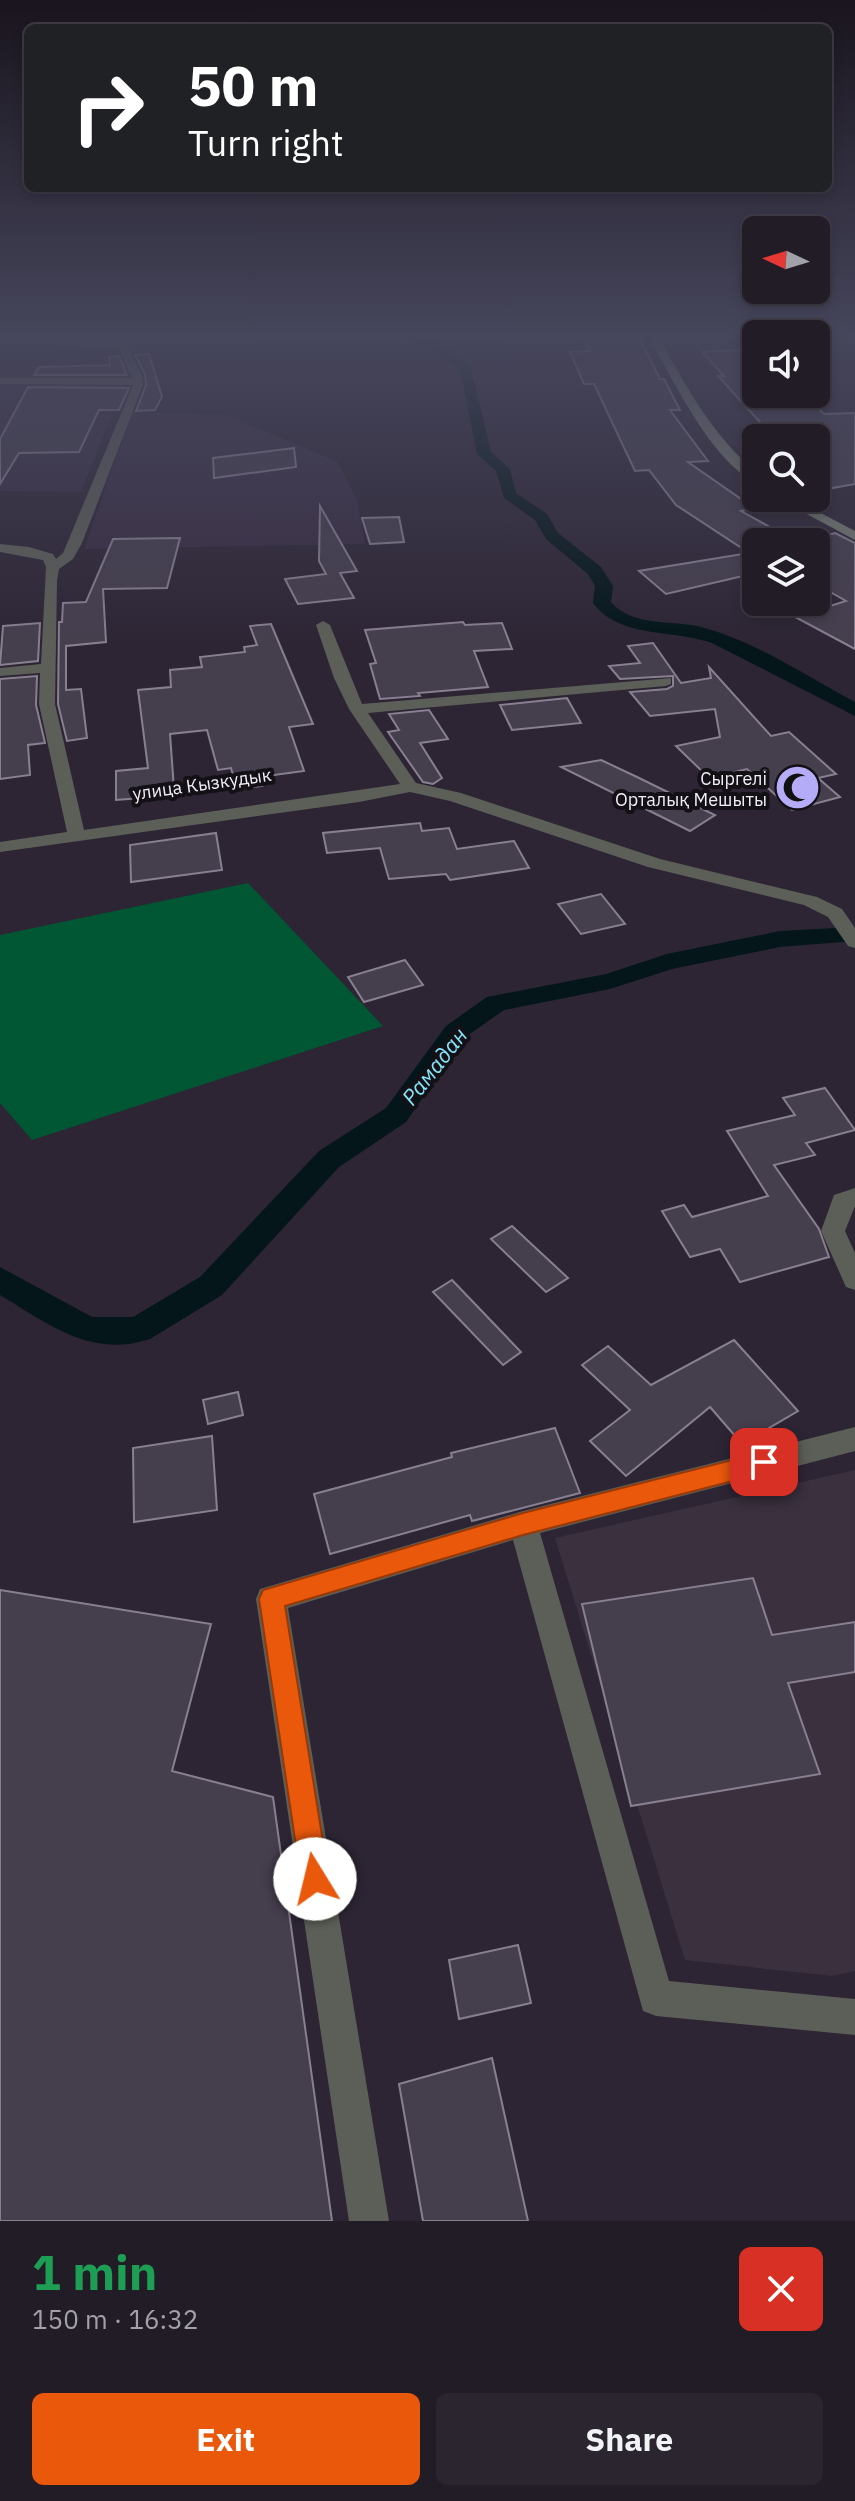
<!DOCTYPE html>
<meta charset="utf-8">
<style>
:root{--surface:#221c27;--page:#2a252f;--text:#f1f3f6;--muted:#a2a1a7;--line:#3f3a44;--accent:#ea580c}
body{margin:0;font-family:"IBM Plex Sans",sans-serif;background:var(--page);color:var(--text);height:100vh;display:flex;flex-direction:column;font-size:30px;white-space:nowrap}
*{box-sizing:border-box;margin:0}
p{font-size:26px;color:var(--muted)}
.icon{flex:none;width:44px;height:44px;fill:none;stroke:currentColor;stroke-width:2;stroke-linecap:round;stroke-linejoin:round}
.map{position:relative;height:2221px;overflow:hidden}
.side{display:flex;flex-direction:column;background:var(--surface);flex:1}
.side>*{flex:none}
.banner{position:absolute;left:24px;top:24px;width:808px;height:168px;border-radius:12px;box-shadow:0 4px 12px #0003,0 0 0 2px var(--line);background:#202124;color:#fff;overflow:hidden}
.needle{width:52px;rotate:274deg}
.fabs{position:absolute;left:742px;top:216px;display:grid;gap:16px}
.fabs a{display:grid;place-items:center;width:88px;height:88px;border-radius:12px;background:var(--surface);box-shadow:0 4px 12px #0003,0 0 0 2px var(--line);font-size:40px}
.pin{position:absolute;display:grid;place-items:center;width:68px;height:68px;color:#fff;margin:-34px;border-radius:16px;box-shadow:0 4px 12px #0006}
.me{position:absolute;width:88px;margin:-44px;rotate:351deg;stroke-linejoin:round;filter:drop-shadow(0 0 6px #0008)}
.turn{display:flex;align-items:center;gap:28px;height:168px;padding:0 32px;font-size:36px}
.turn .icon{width:104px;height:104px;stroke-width:2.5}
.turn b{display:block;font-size:56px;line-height:68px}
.round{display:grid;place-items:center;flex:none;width:84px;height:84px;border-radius:12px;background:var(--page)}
.head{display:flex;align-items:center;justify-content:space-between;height:136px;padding:0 32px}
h1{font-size:48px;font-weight:700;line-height:60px;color:#1e9e55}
.action{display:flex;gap:16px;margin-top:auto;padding:16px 32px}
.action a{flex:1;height:92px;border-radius:12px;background:var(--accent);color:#fff;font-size:32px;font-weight:700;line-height:92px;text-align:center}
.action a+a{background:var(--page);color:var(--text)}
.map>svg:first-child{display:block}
</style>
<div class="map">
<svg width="855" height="2221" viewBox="0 0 855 2221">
<rect width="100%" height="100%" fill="#2d2534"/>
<g fill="#382d42">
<path d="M0 381 124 385 81 492 0 491Z"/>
<path d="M132 412 227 415 338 462 357 500 365 544 84 549Z"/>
</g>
<path fill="#3a303e" d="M855 1470V1971L832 1976 685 1960 555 1538Z"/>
<path fill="#015634" d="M248 883 383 1026 32 1140 0 1103V935Z"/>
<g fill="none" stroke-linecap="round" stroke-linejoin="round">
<g fill="#04161a" fill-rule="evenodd">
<path d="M398 335C427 335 447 348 470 364L491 452 510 469 516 493 547 514 558 533 601 567 613 586 611 602C633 628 674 619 705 628 758 643 806 676 855 702V716L712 643C673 629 620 639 593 603L595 586 588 574 546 539 535 520 504 498 496 471 477 454 460 369 436 352Z"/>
<path d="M855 927V941L780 947 672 969 610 989 504 1010 464 1038 406 1122 339 1167 222 1295 150 1339C91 1359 47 1323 0 1295V1267L92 1317H133L200 1277 319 1151 386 1108 446 1026 487 997 606 974 667 954 780 931Z"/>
</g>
</g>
<g fill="#453e4d" stroke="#887f91" stroke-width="2">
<path d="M583 335H638L660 379H664L680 410H670L708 461 688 462 754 508 741 511 797 542H756V573L666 594 639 571 749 553 676 505 649 470 635 471 594 384H584L570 352 590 351Z"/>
<path d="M756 349V402L809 400 824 414 855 413V484L816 491V438H782L775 431 769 432 718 376H724L702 352Z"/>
<path d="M149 354 162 397 155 410 136 411 146 385 145 374 135 355Z"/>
<path d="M119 356 127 375H34L39 367 110 365 109 357Z"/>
<path d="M28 387 129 388 119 410H99L79 452 19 453 0 484V439Z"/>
<path d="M294 448 296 467 214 478 213 458Z"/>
<path d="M320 506 357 571 340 573 354 598 298 604 285 579 326 574 319 561Z"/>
<path d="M399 517 404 542 370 544 362 518Z"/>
<path d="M835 533 855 543V649L795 617 846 601 816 584V538Z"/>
<path d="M180 538 167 588 103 589 106 642 66 646V690L81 689 87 738 67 741 58 704 59 622H62L63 603 86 602 113 539Z"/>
<path d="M463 622 465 625 502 623 512 649 474 651 488 687 418 693 420 696 380 699 370 664 376 663 365 630Z"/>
<path d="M40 623 38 661 0 665 3 626Z"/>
<path d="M271 624 313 724 289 727 304 771 259 777 262 786 237 789 231 768 218 770 207 730 170 734 174 789 141 792V798L116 800V771L148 768 138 690 171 687 170 670 202 667 200 657 245 652 244 647 257 645 250 626Z"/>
<path d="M653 643 681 683 711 678 709 667 771 736 789 732 836 774 818 778 840 797 792 810 747 769 709 778 676 746 720 737 715 709 650 716 630 692 667 689 673 686V676L620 679 609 666 640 663 628 646Z"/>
<path d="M37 676 36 705 45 743 28 745 30 775 0 779V679Z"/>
<path d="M567 698 581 723 512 730 500 705Z"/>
<path d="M429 710 448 739 420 743 442 778 433 784 423 782 388 732 399 730 389 714Z"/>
<path d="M601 760 637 777 715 815 690 831 561 767Z"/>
<path d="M420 823 422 831 449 828 457 849 514 841 529 868 450 880 446 874 389 879 380 848 327 853 323 833Z"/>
<path d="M216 833 222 870 131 882 130 845Z"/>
<path d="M601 894 625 924 581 934 558 904Z"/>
<path d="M405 960 423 985 364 1002 348 977Z"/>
<path d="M825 1088 855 1130 806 1143 815 1155 774 1165 819 1229 829 1257 740 1282 720 1249 690 1257 662 1211 684 1205 692 1217 768 1196 727 1131 795 1115 783 1098Z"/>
<path d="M512 1226 568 1278 546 1292 491 1239Z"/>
<path d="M452 1280 521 1352 503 1365 433 1292Z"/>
<path d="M734 1340 798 1411 742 1444 710 1407 626 1476 590 1441 630 1410 582 1365 608 1346 651 1385Z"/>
<path d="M238 1392 243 1415 208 1424 203 1400Z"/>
<path d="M555 1428 580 1493 472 1521 470 1515 330 1554 314 1494 452 1457 451 1453Z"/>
<path d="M212 1436 217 1510 134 1522 133 1448Z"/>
<path d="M753 1578 772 1635 855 1622V1672L788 1683 820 1774 631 1806 582 1604Z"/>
<path d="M0 1590 211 1624 172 1771 273 1797 332 2221H0Z"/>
<path d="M518 1945 531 2003 459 2019 449 1960Z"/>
<path d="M492 2058 528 2221H423L399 2084Z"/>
</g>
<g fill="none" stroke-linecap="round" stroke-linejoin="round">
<path stroke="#5c5f57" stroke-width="6" d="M0 339 112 344"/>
<g fill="#5c5f57" fill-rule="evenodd">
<path d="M112 341 127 346 142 375 143 385 82 543 73 559 59 569 57 581 55 704 84 830 400 784 349 709 334 678 316 625 323 621 330 625 362 704 671 678V684L666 686 368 713 416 783 461 793 660 859 817 897 842 909 855 928V948L848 946 828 917 804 905 648 867 450 801 410 792 359 802 0 852V842L67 832 39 704 40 673 0 676V668L41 664 46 567 43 560 0 552V544L29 547 53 554 56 559 63 553 133 385 0 384V378H132L120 350 107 344Z"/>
<path d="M855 1188V1206L845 1231 855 1253V1290L846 1287 821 1231 834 1195Z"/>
<path d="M855 1427V1451L540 1533 669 1981 855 1999V2035L656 2016 643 2011 513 1540 288 1608 389 2221H349L256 1599 260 1589 523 1511Z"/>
</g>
<g fill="#787d71" fill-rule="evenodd">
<path d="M648 335H658C685 385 712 435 756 472V482C713 464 670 375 648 335Z"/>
<path d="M777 498H792L855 531V540Z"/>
</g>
</g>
<linearGradient id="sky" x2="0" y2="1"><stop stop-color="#19141d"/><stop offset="0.52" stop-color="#46465c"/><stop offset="1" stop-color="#46465c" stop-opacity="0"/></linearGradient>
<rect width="855" height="646" fill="url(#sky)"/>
<path fill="#ea580c" stroke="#983908" stroke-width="2" d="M764 1452 773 1455 776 1462 773 1470 764 1473 523 1535 285 1606 329 1879 325 1889 315 1893 305 1889 301 1879 259 1599 263 1590 523 1513Z"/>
<defs>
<symbol id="mosque-disc" viewBox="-11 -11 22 22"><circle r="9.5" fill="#b5acf8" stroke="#131016"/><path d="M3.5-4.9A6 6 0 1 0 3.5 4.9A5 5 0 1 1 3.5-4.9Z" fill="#111"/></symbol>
</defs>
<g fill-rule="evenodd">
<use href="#mosque-disc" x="772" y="762" width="51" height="51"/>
</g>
<g text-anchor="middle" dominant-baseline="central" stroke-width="8" stroke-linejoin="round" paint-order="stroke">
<g font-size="18" fill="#f2edf7" stroke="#131016" text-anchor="end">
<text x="767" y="778">Сыргелі<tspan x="767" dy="21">Орталық Мешыты</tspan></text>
</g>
<g font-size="18" fill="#f2edf7" stroke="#131016">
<text transform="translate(202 784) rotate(-8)">улица Кызкудык</text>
</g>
<g font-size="22" font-style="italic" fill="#84e5fa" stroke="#131016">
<text transform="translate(434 1066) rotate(-52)">Рамадан</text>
</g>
</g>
</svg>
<div class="fabs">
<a><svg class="needle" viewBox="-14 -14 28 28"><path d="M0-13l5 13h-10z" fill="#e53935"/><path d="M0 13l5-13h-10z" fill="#a2a1a7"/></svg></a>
<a><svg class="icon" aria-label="sound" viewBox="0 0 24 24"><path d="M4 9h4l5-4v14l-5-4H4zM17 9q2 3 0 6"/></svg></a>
<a><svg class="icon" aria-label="search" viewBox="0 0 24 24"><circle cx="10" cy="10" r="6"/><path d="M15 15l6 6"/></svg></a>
<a><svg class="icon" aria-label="layers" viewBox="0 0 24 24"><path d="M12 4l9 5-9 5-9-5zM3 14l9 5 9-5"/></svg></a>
</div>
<div class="pin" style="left:764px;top:1462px;background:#d93025"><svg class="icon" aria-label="arrive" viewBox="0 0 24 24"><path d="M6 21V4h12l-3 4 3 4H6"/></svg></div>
<svg class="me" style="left:315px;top:1879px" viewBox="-20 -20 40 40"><circle r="19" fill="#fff"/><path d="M0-13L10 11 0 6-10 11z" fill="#ea580c"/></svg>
<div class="banner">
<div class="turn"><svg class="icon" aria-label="right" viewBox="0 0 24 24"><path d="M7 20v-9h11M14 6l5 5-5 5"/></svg><div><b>50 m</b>Turn right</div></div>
</div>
</div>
<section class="side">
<div class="head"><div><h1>1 min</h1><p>150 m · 16:32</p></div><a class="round" style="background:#d93025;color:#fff"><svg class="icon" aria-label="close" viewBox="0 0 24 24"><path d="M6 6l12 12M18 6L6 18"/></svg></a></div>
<div class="action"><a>Exit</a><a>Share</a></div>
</section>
